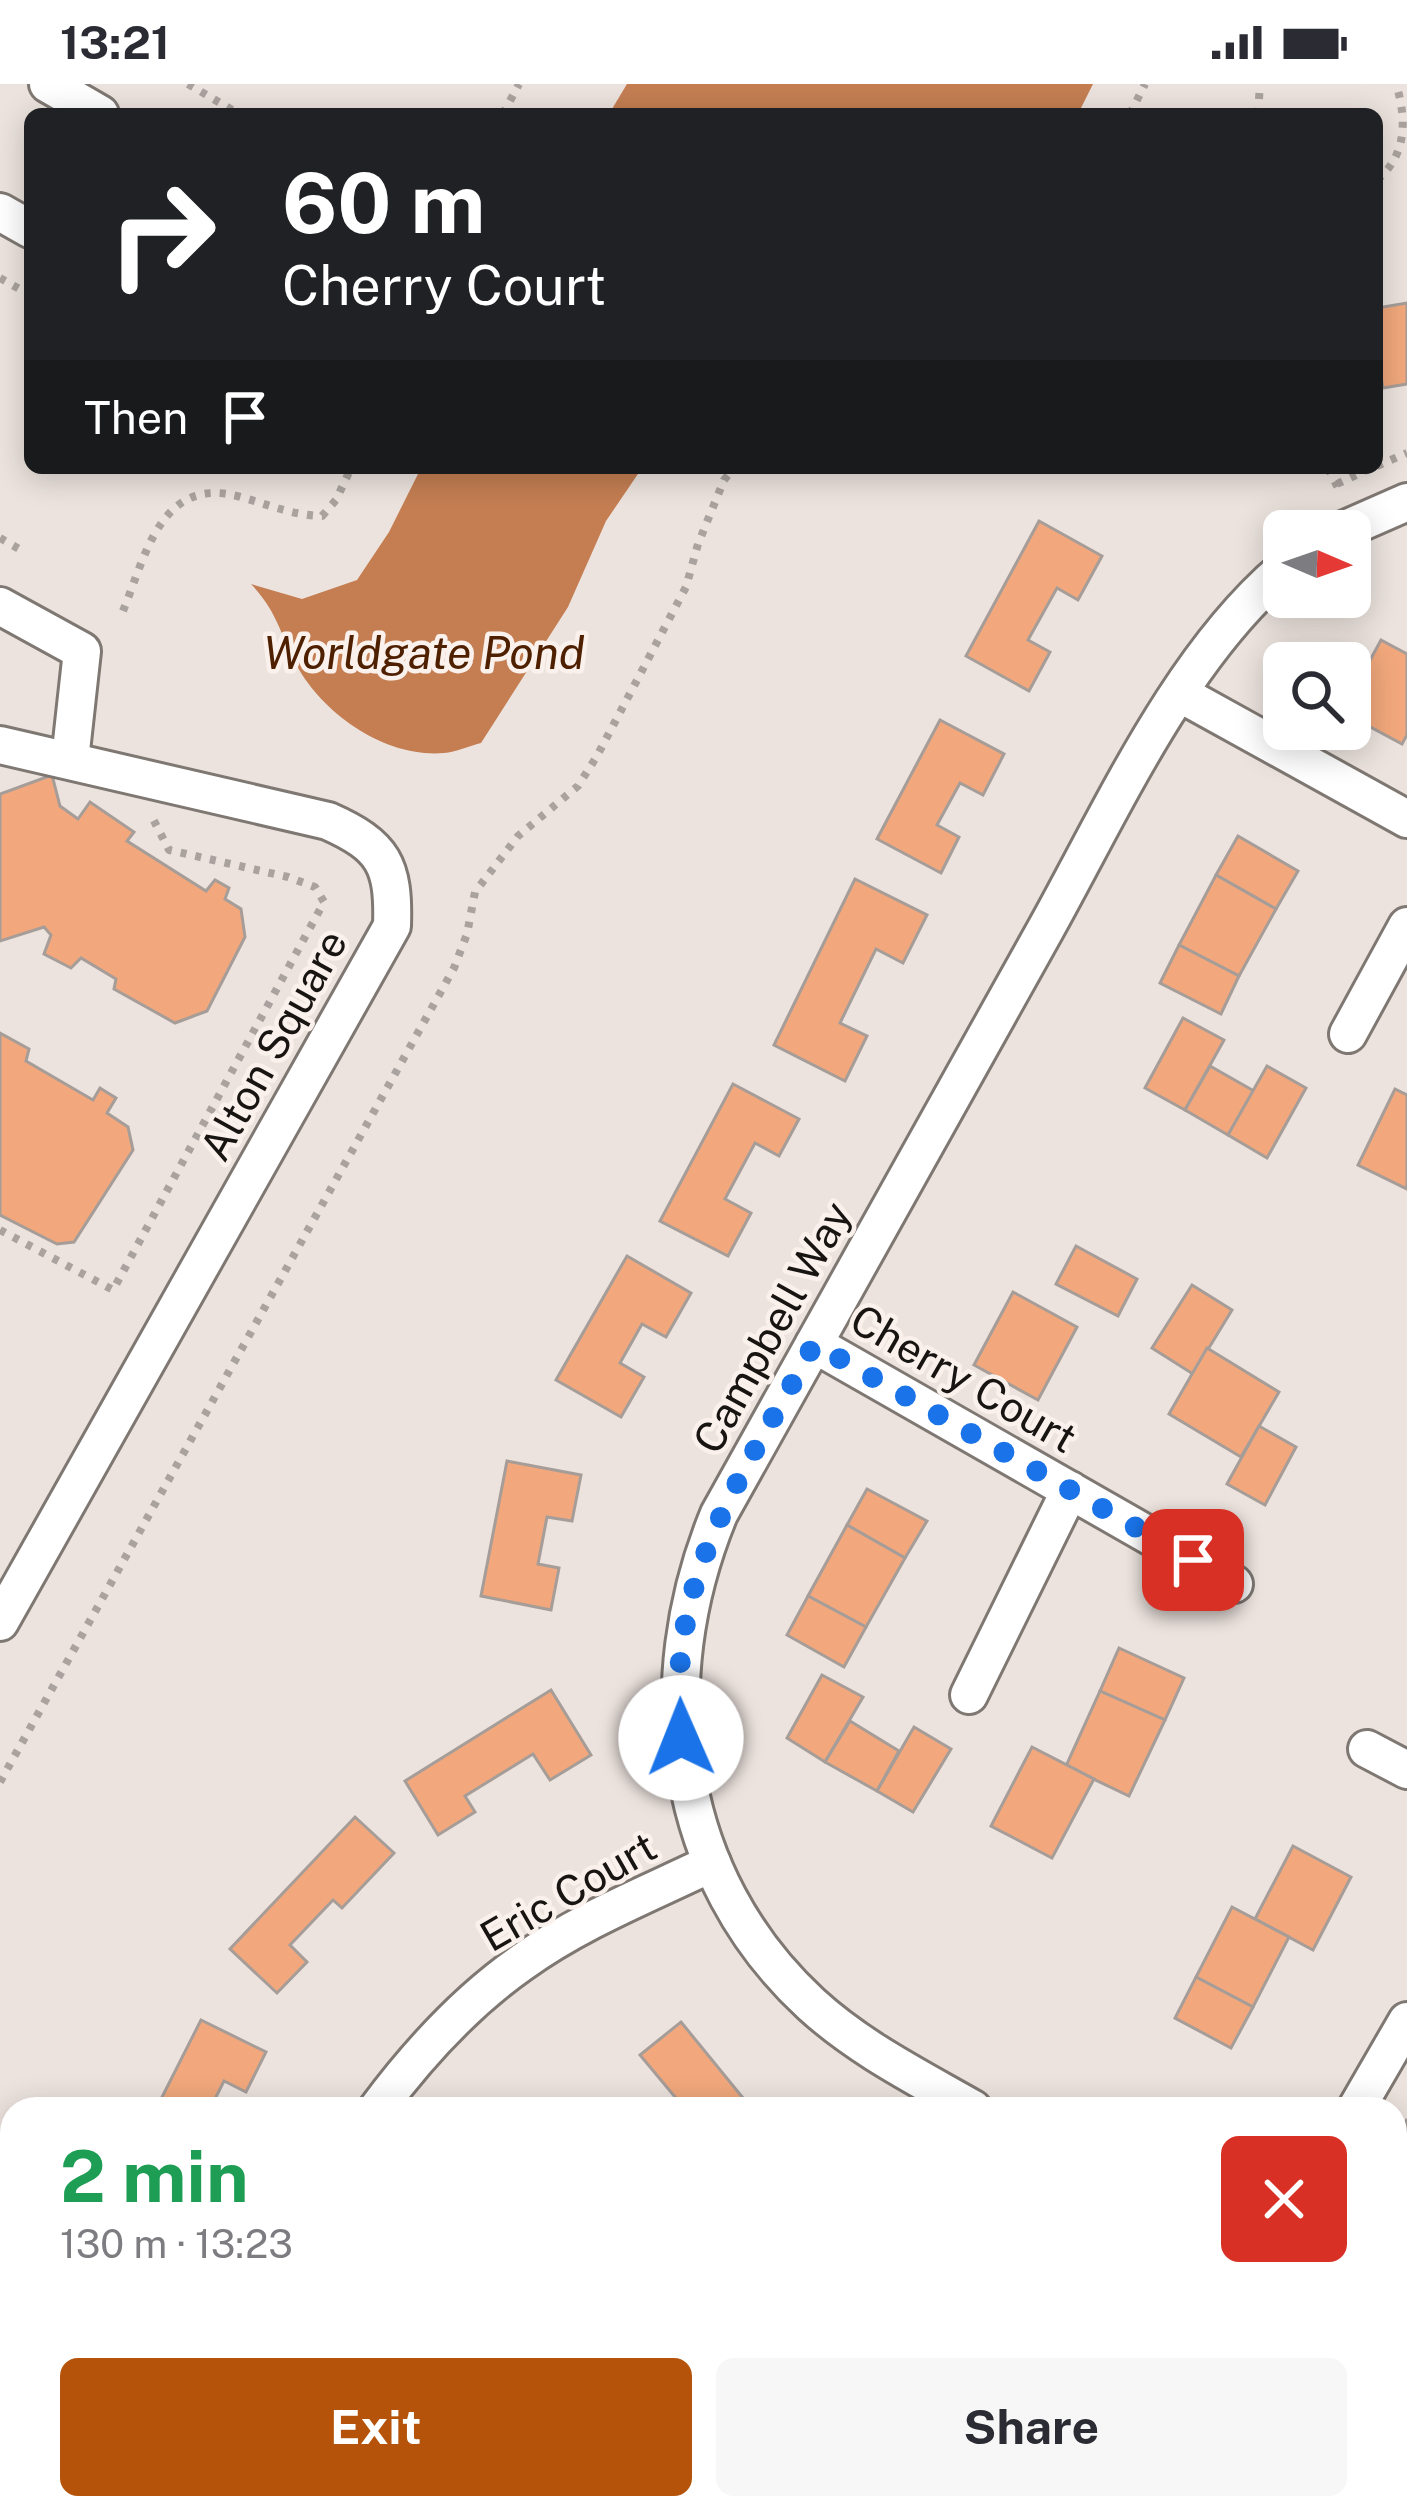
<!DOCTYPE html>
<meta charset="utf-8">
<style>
:root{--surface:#fff;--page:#f7f7f7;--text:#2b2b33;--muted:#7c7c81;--accent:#b45309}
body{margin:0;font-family:"Public Sans",sans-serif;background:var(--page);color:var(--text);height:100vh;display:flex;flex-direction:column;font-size:45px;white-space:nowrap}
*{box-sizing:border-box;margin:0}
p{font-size:39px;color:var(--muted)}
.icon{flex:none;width:66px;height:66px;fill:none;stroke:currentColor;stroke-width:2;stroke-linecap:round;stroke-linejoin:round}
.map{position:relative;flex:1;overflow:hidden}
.details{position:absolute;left:0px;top:2013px;width:1407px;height:423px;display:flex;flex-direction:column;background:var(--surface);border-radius:36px 36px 0 0;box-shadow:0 6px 30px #0003}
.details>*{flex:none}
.top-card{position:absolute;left:24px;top:24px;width:1359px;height:366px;border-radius:18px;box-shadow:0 6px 30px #0003;background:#202124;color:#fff;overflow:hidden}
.needle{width:78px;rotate:92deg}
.fabs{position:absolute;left:1263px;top:426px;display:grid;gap:24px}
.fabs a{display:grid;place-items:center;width:108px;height:108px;border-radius:18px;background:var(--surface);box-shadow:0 6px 30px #0003;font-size:60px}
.pin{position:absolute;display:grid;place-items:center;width:102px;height:102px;color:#fff;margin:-51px;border-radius:24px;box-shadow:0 6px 18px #0006}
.me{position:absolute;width:132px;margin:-66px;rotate:359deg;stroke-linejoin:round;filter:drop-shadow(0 0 9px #0008)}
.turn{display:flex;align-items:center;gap:42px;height:252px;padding:0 60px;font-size:54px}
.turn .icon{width:156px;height:156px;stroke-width:2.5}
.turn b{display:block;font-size:84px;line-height:102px}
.then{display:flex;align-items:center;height:114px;padding:0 60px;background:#0003;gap:24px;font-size:45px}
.round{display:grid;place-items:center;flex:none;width:126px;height:126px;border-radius:18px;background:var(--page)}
.head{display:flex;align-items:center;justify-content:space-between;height:204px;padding:0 60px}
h1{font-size:72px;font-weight:700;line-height:90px;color:#1e9e55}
.button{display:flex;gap:24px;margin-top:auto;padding:24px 60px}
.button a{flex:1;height:138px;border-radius:18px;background:var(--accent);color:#fff;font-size:48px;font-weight:700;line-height:138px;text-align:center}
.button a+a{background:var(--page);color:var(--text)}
.status{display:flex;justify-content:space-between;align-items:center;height:84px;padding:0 60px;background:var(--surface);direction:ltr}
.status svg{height:33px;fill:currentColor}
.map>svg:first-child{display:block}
</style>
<div class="status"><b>13:21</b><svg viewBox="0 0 49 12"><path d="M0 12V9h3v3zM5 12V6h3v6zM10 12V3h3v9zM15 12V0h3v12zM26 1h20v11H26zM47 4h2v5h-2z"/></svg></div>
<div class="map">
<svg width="1407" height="2434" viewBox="0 0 1407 2434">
<rect width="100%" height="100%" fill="#ece3de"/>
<g fill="#c47e52">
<path d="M627 0H1093L1078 30H609Z"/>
<path d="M421 384H642L606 437 568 523 481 659C469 662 456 668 444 669 386 674 324 631 297 582 279 549 279 530 251 500L302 515 357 496 389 448Z"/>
</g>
<g fill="#f2a87c" stroke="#a69d99" stroke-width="3">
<path d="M1407 219V300L1383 304 1377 270V224Z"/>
<path d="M1039 437 1102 472 1078 516 1057 504 1028 556 1050 568 1029 607 966 572Z"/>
<path d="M1381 556 1407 570V651L1402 660 1350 632V613Z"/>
<path d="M940 636 1004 670 983 711 960 699 937 741 959 753 941 789 877 755Z"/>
<path d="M52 691 60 722 78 735 90 718 134 748 127 757 206 807 215 796 229 804 225 815 241 825 245 853 207 927 175 939 114 905 116 895 81 874 71 884 44 870 51 851 44 843 0 857V710Z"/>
<path d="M1238 752 1298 787 1276 825 1216 791Z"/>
<path d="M1216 791 1276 825 1239 892 1179 861Z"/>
<path d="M855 795 927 831 903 879 876 865 840 939 867 952 845 997 774 961Z"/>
<path d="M1179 861 1239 892 1221 930 1160 899Z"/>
<path d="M1183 934 1224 956 1185 1026 1145 1004Z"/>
<path d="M0 949 29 965 26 977 93 1016 100 1004 116 1014 107 1029 128 1043 133 1066 74 1158 57 1160 0 1131Z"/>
<path d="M1210 982 1254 1007 1228 1051 1185 1026Z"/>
<path d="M1267 982 1306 1004 1267 1074 1228 1051Z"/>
<path d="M733 1000 799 1035 779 1072 755 1059 725 1115 751 1129 728 1172 660 1137Z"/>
<path d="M1395 1005 1407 1011V1105L1358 1081Z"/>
<path d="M1076 1162 1137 1195 1118 1232 1056 1200Z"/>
<path d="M627 1172 691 1209 666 1253 642 1240 620 1279 644 1293 621 1333 556 1296Z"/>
<path d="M1192 1201 1232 1226 1193 1290 1152 1264Z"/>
<path d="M1013 1208 1077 1243 1038 1316 974 1281Z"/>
<path d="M1207 1264 1279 1308 1241 1373 1169 1330Z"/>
<path d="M1259 1342 1296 1363 1265 1421 1227 1400Z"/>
<path d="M507 1377 581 1391 572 1437 547 1433 538 1480 559 1484 551 1526 481 1512Z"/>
<path d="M867 1405 927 1437 905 1474 847 1441Z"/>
<path d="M847 1441 905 1474 866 1543 808 1512Z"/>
<path d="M808 1512 866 1543 844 1583 787 1551Z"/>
<path d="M1119 1564 1184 1594 1165 1636 1100 1607Z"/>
<path d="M822 1591 863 1613 825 1678 787 1654Z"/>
<path d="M551 1606 591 1671 550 1696 533 1670 465 1712 475 1728 438 1751 405 1697Z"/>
<path d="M1100 1607 1165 1636 1129 1712 1066 1682Z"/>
<path d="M850 1637 899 1667 877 1707 825 1678Z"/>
<path d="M914 1643 951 1665 913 1728 877 1707Z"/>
<path d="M1032 1663 1094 1695 1052 1774 991 1742Z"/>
<path d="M355 1733 394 1769 342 1824 333 1816 290 1861 307 1878 277 1909 230 1865Z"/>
<path d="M1293 1762 1351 1793 1313 1866 1255 1835Z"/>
<path d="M1232 1823 1289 1853 1253 1923 1196 1893Z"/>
<path d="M1196 1893 1253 1923 1231 1964 1175 1934Z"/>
<path d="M201 1936 266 1968 246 2008 224 1997 210 2025H156Z"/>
<path d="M681 1938 752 2025H685L640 1971Z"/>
<path d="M1407 2035V2101L1395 2095V2058Z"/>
<path d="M1395 2337 1407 2344V2393L1395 2386Z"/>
<path d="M58 2424H121L129 2434H66Z"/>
<path d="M410 2424H481L475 2434H404Z"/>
<path d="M788 2424H898L897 2434H787Z"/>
</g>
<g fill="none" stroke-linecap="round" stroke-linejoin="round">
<defs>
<g id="street">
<path d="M48 0 100 30"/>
<path d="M0 128 30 145"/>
<path d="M1341 447 1407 418"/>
<path d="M0 522 82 567 70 676"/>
<path d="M1179 609 1407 735"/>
<path d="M0 661 328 737C384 762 394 781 392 842L0 1538"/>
<path d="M1348 950 1407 842"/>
<path d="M814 1260 1234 1500"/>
<path d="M969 1611 1070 1406"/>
<path d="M1367 1665 1407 1686"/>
<path d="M377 2025C418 1970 464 1919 521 1879 579 1837 648 1810 712 1779"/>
<path d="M973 2025C917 1993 859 1964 811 1920 672 1792 649 1599 719 1430 827 1236 935 1042 1044 848 1111 728 1179 574 1284 485"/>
<path d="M1356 2025 1407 1937"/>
<path d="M1395 2222 1407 2224"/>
</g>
</defs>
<use href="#street" stroke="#7e7772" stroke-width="42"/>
<g stroke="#a9a29e" stroke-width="8" stroke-dasharray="6 9" stroke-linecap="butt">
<path d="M188 0 239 30"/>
<path d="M503 30 519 0"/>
<path d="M1130 30 1145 0"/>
<path d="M1258 30 1260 0"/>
<path d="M1377 96C1407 71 1407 35 1396 0"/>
<path d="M0 194 30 211"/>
<path d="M1377 382 1407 369"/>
<path d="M1328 384 1338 404"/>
<path d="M1337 400 1371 384"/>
<path d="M0 454 21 466"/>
<path d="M123 527C146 471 161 390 241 413 269 421 292 431 322 432L336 416 351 384"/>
<path d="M0 1146 113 1206 324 818 315 803 288 793 169 766 153 735"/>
<path d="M0 1698 454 884 467 850 475 808 518 752 578 702 597 672 686 503 698 460 724 396 734 384"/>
</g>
<use href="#street" stroke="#fff" stroke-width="36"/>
</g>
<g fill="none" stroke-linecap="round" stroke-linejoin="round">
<path stroke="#1a73e8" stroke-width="21" stroke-dasharray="0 37.8" d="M681 1654C665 1492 742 1395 814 1260L1193 1476"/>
</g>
<g text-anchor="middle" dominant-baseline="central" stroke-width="9" stroke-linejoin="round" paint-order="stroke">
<g font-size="42" fill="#171412" stroke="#faf1ec">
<text transform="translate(273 961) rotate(-61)">Alton Square</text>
<text transform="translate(772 1243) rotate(-61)">Campbell Way</text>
<text transform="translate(964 1294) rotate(30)">Cherry Court</text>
<text transform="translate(568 1807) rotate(-30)">Eric Court</text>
</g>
<g font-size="45" font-style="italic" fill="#4e2000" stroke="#faf1ec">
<text x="424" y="568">Worldgate Pond</text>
</g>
</g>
</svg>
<div class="fabs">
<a><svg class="needle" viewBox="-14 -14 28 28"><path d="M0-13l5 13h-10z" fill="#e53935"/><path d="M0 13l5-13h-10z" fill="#7c7c81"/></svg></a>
<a><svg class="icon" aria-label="search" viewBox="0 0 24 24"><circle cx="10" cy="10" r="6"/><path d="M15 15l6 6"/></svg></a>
</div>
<div class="pin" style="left:1193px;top:1476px;background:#d93025"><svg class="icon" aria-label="arrive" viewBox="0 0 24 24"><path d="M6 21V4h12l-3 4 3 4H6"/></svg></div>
<svg class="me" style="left:681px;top:1654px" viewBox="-20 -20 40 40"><circle r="19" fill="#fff"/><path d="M0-13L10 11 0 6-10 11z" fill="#1a73e8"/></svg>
<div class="top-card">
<div class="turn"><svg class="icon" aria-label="right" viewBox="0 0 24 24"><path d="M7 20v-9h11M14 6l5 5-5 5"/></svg><div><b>60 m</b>Cherry Court</div></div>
<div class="then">Then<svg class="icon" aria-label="arrive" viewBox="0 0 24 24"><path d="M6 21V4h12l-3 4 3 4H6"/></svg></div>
</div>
<section class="details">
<div class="head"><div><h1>2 min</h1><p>130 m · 13:23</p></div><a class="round" style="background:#d93025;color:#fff"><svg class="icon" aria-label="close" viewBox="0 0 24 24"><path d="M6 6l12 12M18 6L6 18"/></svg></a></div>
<div class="button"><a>Exit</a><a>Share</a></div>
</section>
</div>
